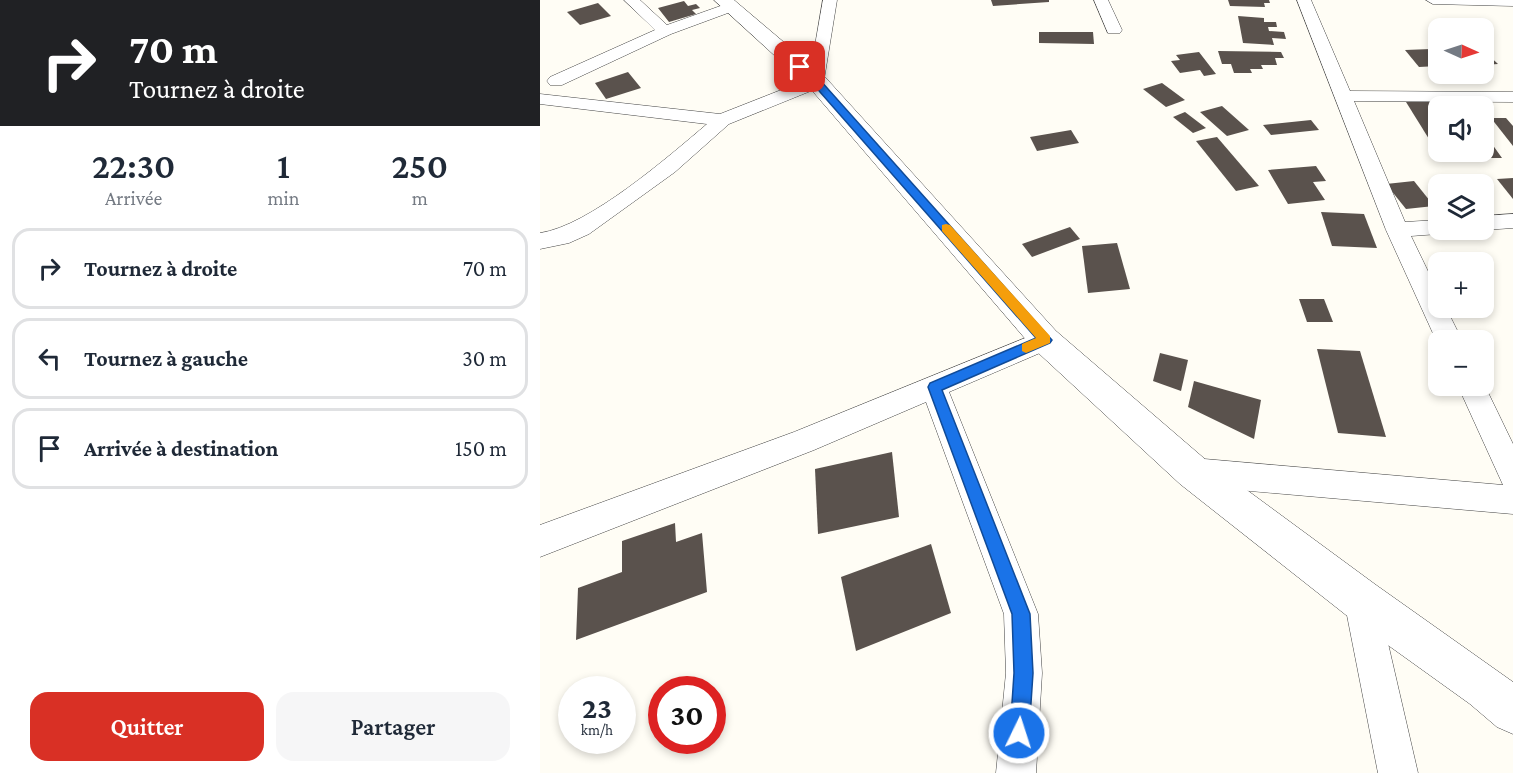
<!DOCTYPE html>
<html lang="fr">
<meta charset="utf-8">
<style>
:root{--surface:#fff;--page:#f6f6f7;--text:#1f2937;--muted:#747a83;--line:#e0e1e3;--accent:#d93025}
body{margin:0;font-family:"Crimson Pro",serif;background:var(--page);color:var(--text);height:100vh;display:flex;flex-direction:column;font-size:22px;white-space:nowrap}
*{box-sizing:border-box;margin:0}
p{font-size:20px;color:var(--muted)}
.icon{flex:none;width:33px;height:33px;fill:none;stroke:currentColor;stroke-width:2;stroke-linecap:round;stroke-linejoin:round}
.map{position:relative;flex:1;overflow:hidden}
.panel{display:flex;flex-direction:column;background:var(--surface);width:540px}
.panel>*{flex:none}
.guide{background:#202124;color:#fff;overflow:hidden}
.needle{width:39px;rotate:93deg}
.tools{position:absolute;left:888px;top:18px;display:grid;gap:12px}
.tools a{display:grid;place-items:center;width:66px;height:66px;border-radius:12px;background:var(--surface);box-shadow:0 3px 9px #0003;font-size:30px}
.speed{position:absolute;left:18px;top:676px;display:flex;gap:12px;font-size:30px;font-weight:700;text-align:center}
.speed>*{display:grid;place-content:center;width:78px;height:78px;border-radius:50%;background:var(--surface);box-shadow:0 3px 9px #0003;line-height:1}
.speed small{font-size:15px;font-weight:400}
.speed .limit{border:9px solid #d22;background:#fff;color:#111}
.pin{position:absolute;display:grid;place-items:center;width:51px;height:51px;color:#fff;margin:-26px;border-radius:12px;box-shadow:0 3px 9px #0006}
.me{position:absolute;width:66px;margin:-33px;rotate:4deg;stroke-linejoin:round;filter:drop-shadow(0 0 4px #0008)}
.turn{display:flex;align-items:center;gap:21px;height:126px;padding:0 30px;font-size:27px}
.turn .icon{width:78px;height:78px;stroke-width:2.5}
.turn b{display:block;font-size:42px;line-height:51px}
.eta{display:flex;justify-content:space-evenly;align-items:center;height:102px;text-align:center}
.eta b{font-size:36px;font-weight:600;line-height:42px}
.button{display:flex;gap:12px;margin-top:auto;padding:12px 30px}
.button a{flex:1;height:69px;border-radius:18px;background:var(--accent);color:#fff;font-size:24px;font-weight:600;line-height:69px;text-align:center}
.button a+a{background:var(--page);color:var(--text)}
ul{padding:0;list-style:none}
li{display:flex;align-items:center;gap:18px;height:81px;margin:0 12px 9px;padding:0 18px;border:3px solid var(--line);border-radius:18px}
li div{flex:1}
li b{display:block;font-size:22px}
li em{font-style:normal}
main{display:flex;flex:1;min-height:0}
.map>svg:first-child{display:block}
</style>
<main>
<section class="panel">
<div class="guide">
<div class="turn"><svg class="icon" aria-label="right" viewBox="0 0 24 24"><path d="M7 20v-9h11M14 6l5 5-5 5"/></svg><div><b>70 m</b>Tournez à droite</div></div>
</div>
<div class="eta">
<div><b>22:30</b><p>Arrivée</p></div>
<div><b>1</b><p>min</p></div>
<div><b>250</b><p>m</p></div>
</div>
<ul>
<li><svg class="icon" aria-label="right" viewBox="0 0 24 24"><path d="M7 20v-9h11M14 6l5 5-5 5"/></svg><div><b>Tournez à droite</b></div><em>70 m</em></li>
<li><svg class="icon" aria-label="left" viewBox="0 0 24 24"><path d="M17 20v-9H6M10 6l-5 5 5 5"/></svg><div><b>Tournez à gauche</b></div><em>30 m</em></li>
<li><svg class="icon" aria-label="arrive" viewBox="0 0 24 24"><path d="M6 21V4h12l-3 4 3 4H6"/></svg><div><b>Arrivée à destination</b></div><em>150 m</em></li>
</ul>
<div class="button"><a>Quitter</a><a>Partager</a></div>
</section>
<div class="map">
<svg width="973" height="773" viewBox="0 0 973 773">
<rect width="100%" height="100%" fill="#fffdf5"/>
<g fill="#5a524d">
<path d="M451 0H509V2L453 6Z"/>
<path d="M688 0H729L730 3H724L725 7 690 6Z"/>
<path d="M144 1 148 6 156 4 160 8 152 10 156 14 129 22 118 8Z"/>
<path d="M58 3 71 16 40 25 27 12Z"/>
<path d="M698 16 724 18V22H736L737 27H728L729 31 744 32 746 39 732 38 734 45 703 43Z"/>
<path d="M499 32H553L554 44 499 43Z"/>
<path d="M891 49 898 59V66L879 67 865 50Z"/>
<path d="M678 51 741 52 744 58H735L737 65H721L723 69H710L712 73H694L691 64H682Z"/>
<path d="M944 51 958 64 944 65Z"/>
<path d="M659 52 676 74 664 76 660 70 640 73 631 61 640 60 636 55Z"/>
<path d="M88 72 101 88 66 99 55 83Z"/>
<path d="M622 83 645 100 626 107 603 89Z"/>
<path d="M866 102H894L898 108V139H889Z"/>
<path d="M682 106 709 130 687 136 660 112Z"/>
<path d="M645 112 666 128 653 133 633 117Z"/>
<path d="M951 118H966L973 126V146Z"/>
<path d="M771 120 779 130 731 135 723 125Z"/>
<path d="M531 130 539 143 497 151 490 137Z"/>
<path d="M677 137 719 186 696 191 656 141Z"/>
<path d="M944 144H952L962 158H942L937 152H944Z"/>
<path d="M776 166 786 181 773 182 785 200 748 204 728 170Z"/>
<path d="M973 178V199L957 179Z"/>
<path d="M874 181 894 206 866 209 846 184Z"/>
<path d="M781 212 824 214 837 248 792 246Z"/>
<path d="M530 227 540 239 492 257 482 244Z"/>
<path d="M577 243 590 289 548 293 542 246Z"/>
<path d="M759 299H784L793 322H767Z"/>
<path d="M777 349 820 351 846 437 798 433Z"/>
<path d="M620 353 648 360 641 391 613 381Z"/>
<path d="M654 381 721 400 714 439 648 407Z"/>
<path d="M352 452 359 517 278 534 275 469Z"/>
<path d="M135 523 136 542 162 533 167 592 36 640 38 588 82 572V541Z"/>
<path d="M391 544 411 613 316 651 301 577Z"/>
</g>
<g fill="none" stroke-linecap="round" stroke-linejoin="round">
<defs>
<g id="minor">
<path d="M84 0H100L127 25 186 4H196L199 7 196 10 131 34 22 85H10L7 81 10 77 115 30Z"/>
<path d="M283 0H297L283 86 189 124 135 172 49 234 29 243 0 249V233C49 226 128 157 167 124L0 104V94L180 114 269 79Z"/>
<path d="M554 0H568L582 30 580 33H568Z"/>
<path d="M757 0H771L810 91 973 92V102L814 101 865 222 898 220V230H907L898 234 871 236 898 292V308H906L922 340H898V344L896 340 846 230Z"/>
<path d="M886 0H973V6L893 4Z"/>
<path d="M973 214V228L944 230H941H944V216Z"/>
<path d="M505 330 514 333 518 340 514 347 409 392 498 614 502 673 496 773H456L466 673 464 614 386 402 274 450 0 557V525L254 432Z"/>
<path d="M944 384 973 444V514L653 486 643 482 638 472 643 462 653 458 963 485 918 386Z"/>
<path d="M821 583 833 588 838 600 878 773H838L804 600 809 588Z"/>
</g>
<path id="tertiary" d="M174 0H194L285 77 516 331 666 460 836 585 973 682V734L957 727 930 704 806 615 640 484 494 349 269 87Z"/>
</defs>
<use href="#minor" stroke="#444" stroke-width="1"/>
<use href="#tertiary" stroke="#444" stroke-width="1"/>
<use href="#minor" fill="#fff" fill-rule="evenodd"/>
<use href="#tertiary" fill="#fff" fill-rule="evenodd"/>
</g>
<path fill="#1a73e8" stroke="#114b97" stroke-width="1.5" d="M260 64 280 80 512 340 510 343 402 390 490 614 493 673 489 733 486 740 479 742 473 740 470 733 474 673 472 614 388 387 390 383 496 338 273 84 256 69Z"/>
<path fill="#f59e0b" d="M406 224 410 225 510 336V343L486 353 482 351V344L496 338 402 231V225Z"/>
</svg>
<div class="tools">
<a><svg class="needle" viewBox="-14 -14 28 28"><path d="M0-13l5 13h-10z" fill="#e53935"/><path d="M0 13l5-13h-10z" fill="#747a83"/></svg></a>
<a><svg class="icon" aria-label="sound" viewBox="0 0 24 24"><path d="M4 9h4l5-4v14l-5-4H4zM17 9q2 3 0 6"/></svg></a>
<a><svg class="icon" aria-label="layers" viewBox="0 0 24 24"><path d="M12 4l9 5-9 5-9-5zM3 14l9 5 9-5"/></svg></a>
<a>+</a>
<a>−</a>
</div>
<div class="speed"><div>23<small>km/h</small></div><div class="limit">30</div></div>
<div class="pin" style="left:260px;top:67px;background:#d93025"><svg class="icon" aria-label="arrive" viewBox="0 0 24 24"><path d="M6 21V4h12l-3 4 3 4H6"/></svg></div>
<svg class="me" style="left:479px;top:733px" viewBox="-20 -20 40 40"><circle r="17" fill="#1a73e8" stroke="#fff" stroke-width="3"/><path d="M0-11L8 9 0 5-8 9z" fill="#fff"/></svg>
</div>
</main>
